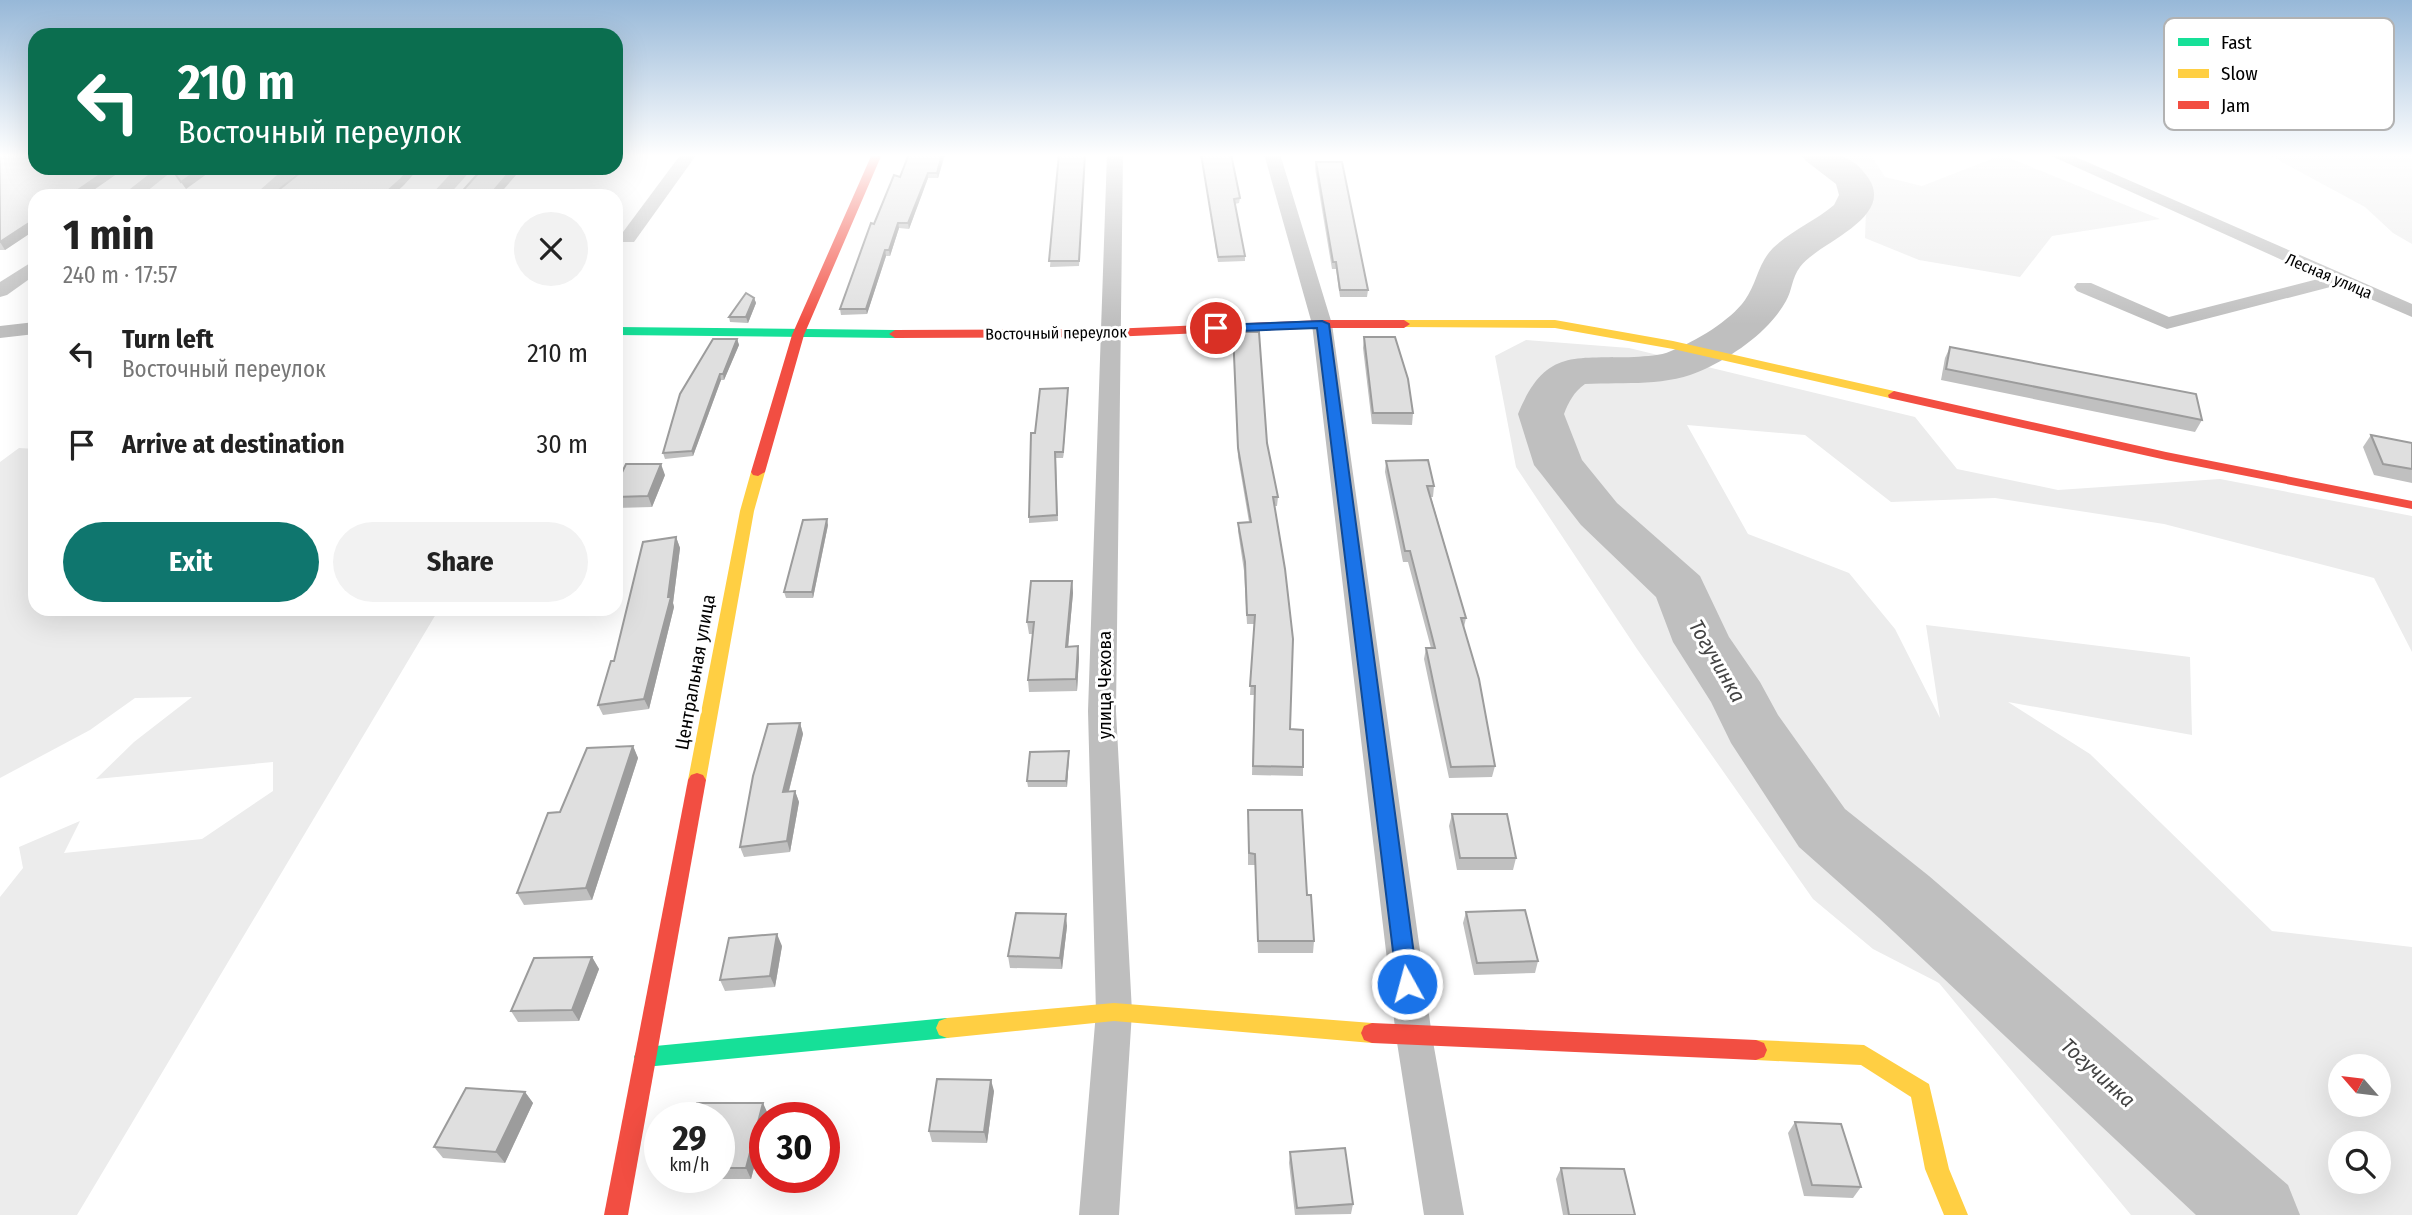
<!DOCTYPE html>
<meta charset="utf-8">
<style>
:root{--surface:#fff;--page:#f2f2f2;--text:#222;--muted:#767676;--accent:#0f766e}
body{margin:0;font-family:"Fira Sans Condensed",sans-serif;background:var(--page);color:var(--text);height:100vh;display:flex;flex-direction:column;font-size:26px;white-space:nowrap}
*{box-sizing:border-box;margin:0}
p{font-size:23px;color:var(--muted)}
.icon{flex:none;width:38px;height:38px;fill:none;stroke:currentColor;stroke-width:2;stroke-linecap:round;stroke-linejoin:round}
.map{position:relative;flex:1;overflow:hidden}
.drawer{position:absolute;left:28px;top:189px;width:595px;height:427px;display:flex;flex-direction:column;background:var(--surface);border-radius:21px;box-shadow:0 7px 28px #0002}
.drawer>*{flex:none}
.hud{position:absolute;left:28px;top:28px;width:595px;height:147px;border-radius:21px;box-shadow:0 7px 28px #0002;background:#0b6e4f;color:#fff;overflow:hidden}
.needle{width:46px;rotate:298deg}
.buttons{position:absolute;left:2328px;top:1054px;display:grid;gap:14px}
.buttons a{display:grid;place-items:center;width:63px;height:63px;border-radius:50%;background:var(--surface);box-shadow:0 7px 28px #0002;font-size:35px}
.speed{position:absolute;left:644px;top:1102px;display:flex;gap:14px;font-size:35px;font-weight:700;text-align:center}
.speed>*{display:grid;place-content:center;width:91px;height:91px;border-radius:50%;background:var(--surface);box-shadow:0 7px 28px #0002;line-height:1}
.speed small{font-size:18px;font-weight:400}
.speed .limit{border:10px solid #d22;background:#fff;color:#111}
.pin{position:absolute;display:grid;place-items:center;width:60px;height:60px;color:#fff;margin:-30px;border:4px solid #fff;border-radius:50%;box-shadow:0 2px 7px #0007}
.me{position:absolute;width:77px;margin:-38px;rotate:353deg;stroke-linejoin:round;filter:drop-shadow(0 0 5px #0008)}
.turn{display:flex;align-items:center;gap:24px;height:147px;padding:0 35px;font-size:32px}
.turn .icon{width:91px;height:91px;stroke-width:2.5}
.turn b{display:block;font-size:49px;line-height:60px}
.round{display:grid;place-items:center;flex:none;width:74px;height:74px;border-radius:37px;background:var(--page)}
.headline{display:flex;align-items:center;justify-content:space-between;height:119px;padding:0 35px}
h1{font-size:42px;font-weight:700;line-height:52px}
.primary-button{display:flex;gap:14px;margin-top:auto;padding:14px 35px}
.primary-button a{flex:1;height:80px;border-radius:42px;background:var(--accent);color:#fff;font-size:28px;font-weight:700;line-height:80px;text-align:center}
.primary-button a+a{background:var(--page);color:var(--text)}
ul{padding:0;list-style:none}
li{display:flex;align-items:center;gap:21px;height:91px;padding:0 35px}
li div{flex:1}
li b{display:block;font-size:26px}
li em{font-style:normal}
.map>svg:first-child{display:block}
</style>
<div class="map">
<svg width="2412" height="1215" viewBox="0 0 2412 1215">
<rect width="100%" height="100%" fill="#fff"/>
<g fill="#ececec" fill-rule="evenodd">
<path d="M1823 154H1870L1885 177 1922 186 2002 155 2160 219 2052 236 2020 277 1919 260 1865 238 1867 183Z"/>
<path d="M2267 154H2412V244L2393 233 2365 207Z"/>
<path d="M1526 340 1629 348 1915 417 1957 469 2058 490 2220 479 2412 516V652L2374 578 2164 524 1995 498 1891 502 1805 435 1687 425 1748 534 1849 573 1895 629 1940 718 1926 625 2190 657 2192 735 2008 702 2090 754 2272 931 2412 947V1215H2131L1939 983 1873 949 1813 899 1637 649 1516 467 1495 356ZM2340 1066H2378V1104H2340ZM2340 1143H2378V1181H2340Z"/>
<path d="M19 448 35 449V609H439L77 1215H0V897L23 868 19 847 80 821 64 853 202 839 273 791V762L96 779 134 742 192 697 135 698 90 730 0 778V462Z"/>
</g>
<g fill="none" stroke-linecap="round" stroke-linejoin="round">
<path fill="#bfbfbf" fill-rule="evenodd" d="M1801 154C1830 154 1848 150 1867 176 1898 218 1818 242 1800 267 1792 277 1792 291 1786 301 1769 331 1736 354 1705 369 1668 387 1625 382 1585 384 1574 392 1569 401 1564 414L1582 460 1617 503 1700 576 1729 637 1760 682 1778 715 1845 809 1929 876 2288 1185 2300 1215H2196L1879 918 1799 847 1731 743 1711 702 1673 642 1656 597 1581 525 1542 475 1534 465 1518 414C1545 348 1574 359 1634 357 1647 356 1660 356 1671 351 1696 341 1730 321 1745 300 1757 283 1758 263 1773 248 1791 231 1815 221 1834 205L1839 195 1836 184 1806 161Z"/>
<g fill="#bebebe" fill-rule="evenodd">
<path d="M681 154H697L634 242H616V232H623Z"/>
<path d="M1107 154H1123L1116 711 1132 1012 1119 1215H1079L1096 1012 1088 711Z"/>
<path d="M1264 154H1280L1332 324 1432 1036 1464 1215H1424L1396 1036 1312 324Z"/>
<path d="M2047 154H2069L2412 304V317L2338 285 2167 329 2077 291 2074 287 2077 283H2091L2169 317 2322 278Z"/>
<path d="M157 168H176L141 196H121Z"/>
<path d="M285 168H303L272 196H253Z"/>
<path d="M456 168H473L448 196H430Z"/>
<path d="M35 260V275L7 295 0 297V282Z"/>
<path d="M35 322V334L0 338V326Z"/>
</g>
<g fill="#16e098" fill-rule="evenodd">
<path d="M616 327 895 330 901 334 895 338 616 335Z"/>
<path d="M947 1018 955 1021 958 1028 955 1035 947 1038 645 1067 637 1064 634 1057 637 1050 645 1047Z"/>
</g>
<g fill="#ffcf43" fill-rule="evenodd">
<path d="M1404 320H1555L1673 341 1894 391 1900 395 1894 399 1673 349 1555 328 1400 327V321Z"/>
<path d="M758 468 765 472 754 511 706 780 703 785 697 787 691 785 688 780 740 511 751 472Z"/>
<path d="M1114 1003 1372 1023 1380 1026 1383 1033 1380 1040 1372 1043 1114 1021 947 1038 939 1035 936 1028 939 1021 947 1018Z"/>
<path d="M1756 1040 1864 1045 1929 1084 1949 1169 1968 1215H1944L1925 1169 1911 1097 1861 1065 1756 1060 1748 1057 1745 1050 1748 1043Z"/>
</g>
<g fill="#f24e42" fill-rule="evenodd">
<path d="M872 154H882L804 335 765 472 758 476 753 475 751 472 792 335Z"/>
<path d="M1322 320H1404L1410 324 1404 328H1322L1110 337 895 338 889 334 895 330 1110 329Z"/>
<path d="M1894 391 2166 452 2412 501V509L2166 460 1889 398 1888 395Z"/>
<path d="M697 773 703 775 706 780 628 1215H604L688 780 691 775Z"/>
<path d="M1372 1023 1756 1040 1764 1043 1767 1050 1764 1057 1756 1060 1372 1043 1364 1040 1361 1033 1364 1026Z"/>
</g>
</g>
<g fill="#c0c0c0">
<path d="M0 154 35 168H125L85 196H35V230L5 250H0Z"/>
<path d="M945 154 938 178H928L909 229 899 228 890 256H886L867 314 841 315 840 309 874 224 900 177Z"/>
<path d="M1059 154H1085L1079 266 1050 267Z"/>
<path d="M1201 154H1231L1240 198 1239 203 1235 204 1245 256V261L1218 262Z"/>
<path d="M1306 154H1332V156H1307Z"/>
<path d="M1316 162 1368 290 1367 297H1340L1336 269H1332L1315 168Z"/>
<path d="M754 298 756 303 748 323 730 322 729 317Z"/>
<path d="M1364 337 1413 413 1412 425 1372 424 1363 348Z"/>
<path d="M737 339 739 345 724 380H721L693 456 665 459 663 453Z"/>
<path d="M1233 340 1267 443 1278 497 1277 506H1274L1290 729 1303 767V776L1252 775 1254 695H1250L1254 624H1247L1244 571 1238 531V523L1249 522 1238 457Z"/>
<path d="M1950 347 2202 420 2195 432 1941 380 1945 358Z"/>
<path d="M1068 388 1063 458H1056L1058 521 1029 523V517L1035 433Z"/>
<path d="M2371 435 2412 443V483L2374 475 2363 447Z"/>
<path d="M1386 461 1434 486 1433 497H1431L1466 618 1464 627 1495 766 1492 777 1449 778 1424 659 1426 648H1431L1408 562H1403L1385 472Z"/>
<path d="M665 475 652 507 616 508V497Z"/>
<path d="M828 525 813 598H786L784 592Z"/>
<path d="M676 537 680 548 673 603 674 607 649 709 603 715 598 705 614 661Z"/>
<path d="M1072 581 1073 593 1068 647 1078 646 1079 658 1077 691 1029 692 1028 680 1033 634H1029L1027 622Z"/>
<path d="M800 723 803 734 789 791H795L799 802 790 852 744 857 740 847Z"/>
<path d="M633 746 638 758 592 900 524 905 517 893 560 812Z"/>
<path d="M1069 751V757L1067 787H1028L1027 781Z"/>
<path d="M1248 810 1307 895 1314 941 1313 953H1258L1255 865H1248Z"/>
<path d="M1452 814 1516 858 1513 870H1457L1449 826Z"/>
<path d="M1466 912 1538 961 1535 973 1474 975 1463 923Z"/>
<path d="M1067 926 1062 969 1010 968 1008 956Z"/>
<path d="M782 946 775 987 725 991 720 980Z"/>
<path d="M592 957 599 969 579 1021 518 1022 511 1011Z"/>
<path d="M994 1091 987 1143 932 1142 929 1131Z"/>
<path d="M525 1092 533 1103 505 1163 443 1158 434 1147Z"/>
<path d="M768 1114 765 1118V1126L751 1179H684L683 1178H719V1118Z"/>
<path d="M1795 1122 1861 1187 1853 1198 1804 1196 1788 1133Z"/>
<path d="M1290 1152 1353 1204 1351 1214 1295 1215 1289 1163Z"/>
<path d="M1561 1168 1635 1215H1563L1556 1179Z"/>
</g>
<g fill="#9c9c9c">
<path d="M942 154H945L938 178 937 173Z"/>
<path d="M110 168H125L85 196H69Z"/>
<path d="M201 168H215L186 189 181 182Z"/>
<path d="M411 168H419L404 185 392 196H382Z"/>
<path d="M513 168H522L498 196H489Z"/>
<path d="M928 173V178L909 229 908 223Z"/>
<path d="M35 219V230L5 250 0 242Z"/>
<path d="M898 223 899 228 890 256 889 250Z"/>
<path d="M885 250 886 256 867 314 866 309Z"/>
<path d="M754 298 756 303 748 323 746 317Z"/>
<path d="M737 339 739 345 724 380 723 374Z"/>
<path d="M720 374 721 380 693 456 692 451Z"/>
<path d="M1068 388V394L1063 458V452Z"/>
<path d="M661 464 665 475 652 507 648 496Z"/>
<path d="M827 519 828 525 813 598 812 592Z"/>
<path d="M676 537 680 548 673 603 674 607 649 709 644 699Z"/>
<path d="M1072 581 1073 593 1067 659 1066 647Z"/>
<path d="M1078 646 1079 658 1077 691 1076 679Z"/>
<path d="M800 723 803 734 786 802 783 792Z"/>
<path d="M633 746 638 758 592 900 586 888Z"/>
<path d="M1069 751V757L1067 787 1066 781Z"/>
<path d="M795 791 799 802 790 852 787 841Z"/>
<path d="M1066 914 1067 926 1062 969 1060 958Z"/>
<path d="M777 934 782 946 775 987 770 976Z"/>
<path d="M592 957 599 969 579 1021 572 1010Z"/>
<path d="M991 1080 994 1091 987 1143 984 1132Z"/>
<path d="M525 1092 533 1103 505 1163 496 1152Z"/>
<path d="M763 1103 768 1114 767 1118H765V1126L751 1179 746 1168Z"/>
</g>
<g fill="#dfdfdf" stroke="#9c9c9c" stroke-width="2">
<path d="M0 154H35V168H110L69 196H35V219L0 242Z"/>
<path d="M909 154H942L937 173H928L908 223H898L889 250H885L866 309H840L871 223 874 224 894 175 900 177Z"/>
<path d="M1059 154H1085L1079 261H1049Z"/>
<path d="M1201 154H1231L1240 198 1234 199 1245 256 1218 257Z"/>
<path d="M1316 162H1342L1368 290H1340L1336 262H1333Z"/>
<path d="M171 168H201L181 182Z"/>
<path d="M306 168H411L401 179 382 196H271Z"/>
<path d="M483 168H513L489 196H458Z"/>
<path d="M746 293 754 298 746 317H729Z"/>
<path d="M1233 332H1259L1267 443 1278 497H1273L1285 569 1293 639 1290 729 1303 730V767L1253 766 1255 686H1250L1255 615H1247L1245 562 1238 523 1251 522 1238 448Z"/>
<path d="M1364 337H1395L1408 379 1413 413H1373Z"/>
<path d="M713 339H737L723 374H720L692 451 663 453 680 394Z"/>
<path d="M1950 347 2196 394 2202 420 1946 369Z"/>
<path d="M1068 388 1063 452H1055L1057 515 1029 517 1031 433H1035L1040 389Z"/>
<path d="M2371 435 2412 443V469L2383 464Z"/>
<path d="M1428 460 1434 486H1427L1466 618H1461L1479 679 1495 766 1451 767 1426 648H1435L1410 551H1405L1386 461Z"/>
<path d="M626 464H661L648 496 616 497V485Z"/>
<path d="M827 519 812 592H784L803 520Z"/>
<path d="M676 537 668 597H671L644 699 598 705 611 661H614L643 542Z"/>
<path d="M1031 581H1072L1066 647 1078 646 1076 679 1028 680 1034 622H1027Z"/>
<path d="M800 723 783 792 795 791 787 841 740 847 753 776 768 724Z"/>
<path d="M633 746 586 888 517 893 548 813 560 812 587 748Z"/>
<path d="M1069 751 1066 781H1027L1030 752Z"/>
<path d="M1248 810H1302L1307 895H1311L1314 941H1258L1255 854 1249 853Z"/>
<path d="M1452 814H1507L1516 858H1460Z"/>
<path d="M1525 910 1538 961 1477 963 1466 912Z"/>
<path d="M1016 913 1066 914 1060 958 1008 956Z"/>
<path d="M777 934 770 976 720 980 729 938Z"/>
<path d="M592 957 572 1010 511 1011 534 958Z"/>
<path d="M937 1079 991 1080 984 1132 929 1131Z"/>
<path d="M466 1088 525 1092 496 1152 434 1147Z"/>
<path d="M697 1103H763L746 1168H719V1118H692Z"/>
<path d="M1795 1122 1841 1124 1861 1187 1812 1185Z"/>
<path d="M1345 1148 1353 1204 1297 1208 1290 1152Z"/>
<path d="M1561 1168 1624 1169 1635 1215H1569Z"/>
</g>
<linearGradient id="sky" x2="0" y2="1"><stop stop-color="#97b8d8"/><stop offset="0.48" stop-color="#fff"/><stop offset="1" stop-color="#fff" stop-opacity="0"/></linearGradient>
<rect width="2412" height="324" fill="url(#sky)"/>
<path fill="#1a73e8" stroke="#114b97" stroke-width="2" d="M1322 321 1329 324 1418 984 1415 991 1407 993 1400 991 1397 984 1317 328 1216 332 1210 328 1216 325Z"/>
<g text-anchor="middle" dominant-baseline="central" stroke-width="6" stroke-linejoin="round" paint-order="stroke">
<g font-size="16" fill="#000" stroke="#fff">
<text transform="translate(2329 276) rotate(23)">Лесная улица</text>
<text transform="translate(1056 333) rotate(-1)">Восточный переулок</text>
</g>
<g font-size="19" fill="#000" stroke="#fff">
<text transform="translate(695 672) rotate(-80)">Центральная улица</text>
<text transform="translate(1104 685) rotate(-90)">улица Чехова</text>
</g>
<g font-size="21" font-style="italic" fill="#444" stroke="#fff">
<text transform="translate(1717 661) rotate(60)">Тогучинка</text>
<text transform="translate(2098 1073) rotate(42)">Тогучинка</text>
</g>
</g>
<rect x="2164" y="18" width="230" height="112" rx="10" fill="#fff" stroke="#b2b2b2" stroke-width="2"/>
<rect x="2178" y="38" width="31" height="8" fill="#16e098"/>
<rect x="2178" y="69" width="31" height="9" fill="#ffcf43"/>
<rect x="2178" y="101" width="31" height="8" fill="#f24e42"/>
<g font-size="19" fill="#000">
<text x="2221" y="49">Fast</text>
<text x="2221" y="80">Slow</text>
<text x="2221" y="112">Jam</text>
</g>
</svg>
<div class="buttons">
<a><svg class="needle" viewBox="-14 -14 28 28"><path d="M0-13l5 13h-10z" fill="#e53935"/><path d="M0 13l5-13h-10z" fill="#767676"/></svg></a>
<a><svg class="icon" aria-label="search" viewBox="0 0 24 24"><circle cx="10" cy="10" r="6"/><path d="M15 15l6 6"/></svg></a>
</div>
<div class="speed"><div>29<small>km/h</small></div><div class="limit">30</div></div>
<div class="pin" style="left:1216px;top:328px;background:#d93025"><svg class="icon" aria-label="arrive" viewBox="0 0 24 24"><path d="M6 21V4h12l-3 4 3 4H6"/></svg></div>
<svg class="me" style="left:1407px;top:984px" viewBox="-20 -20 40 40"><circle r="17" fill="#1a73e8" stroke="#fff" stroke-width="3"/><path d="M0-11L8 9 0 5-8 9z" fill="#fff"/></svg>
<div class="hud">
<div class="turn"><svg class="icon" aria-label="left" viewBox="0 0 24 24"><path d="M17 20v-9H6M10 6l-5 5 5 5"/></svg><div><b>210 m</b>Восточный переулок</div></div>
</div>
<section class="drawer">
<div class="headline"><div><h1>1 min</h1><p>240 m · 17:57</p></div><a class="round"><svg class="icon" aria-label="close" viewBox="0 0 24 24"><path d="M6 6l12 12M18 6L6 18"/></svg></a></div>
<ul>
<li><svg class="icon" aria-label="left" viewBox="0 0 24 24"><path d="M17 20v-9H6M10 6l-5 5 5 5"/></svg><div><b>Turn left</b><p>Восточный переулок</p></div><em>210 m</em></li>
<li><svg class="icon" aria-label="arrive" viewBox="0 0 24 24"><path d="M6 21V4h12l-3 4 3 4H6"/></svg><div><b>Arrive at destination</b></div><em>30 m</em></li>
</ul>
<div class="primary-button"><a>Exit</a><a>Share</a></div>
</section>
</div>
